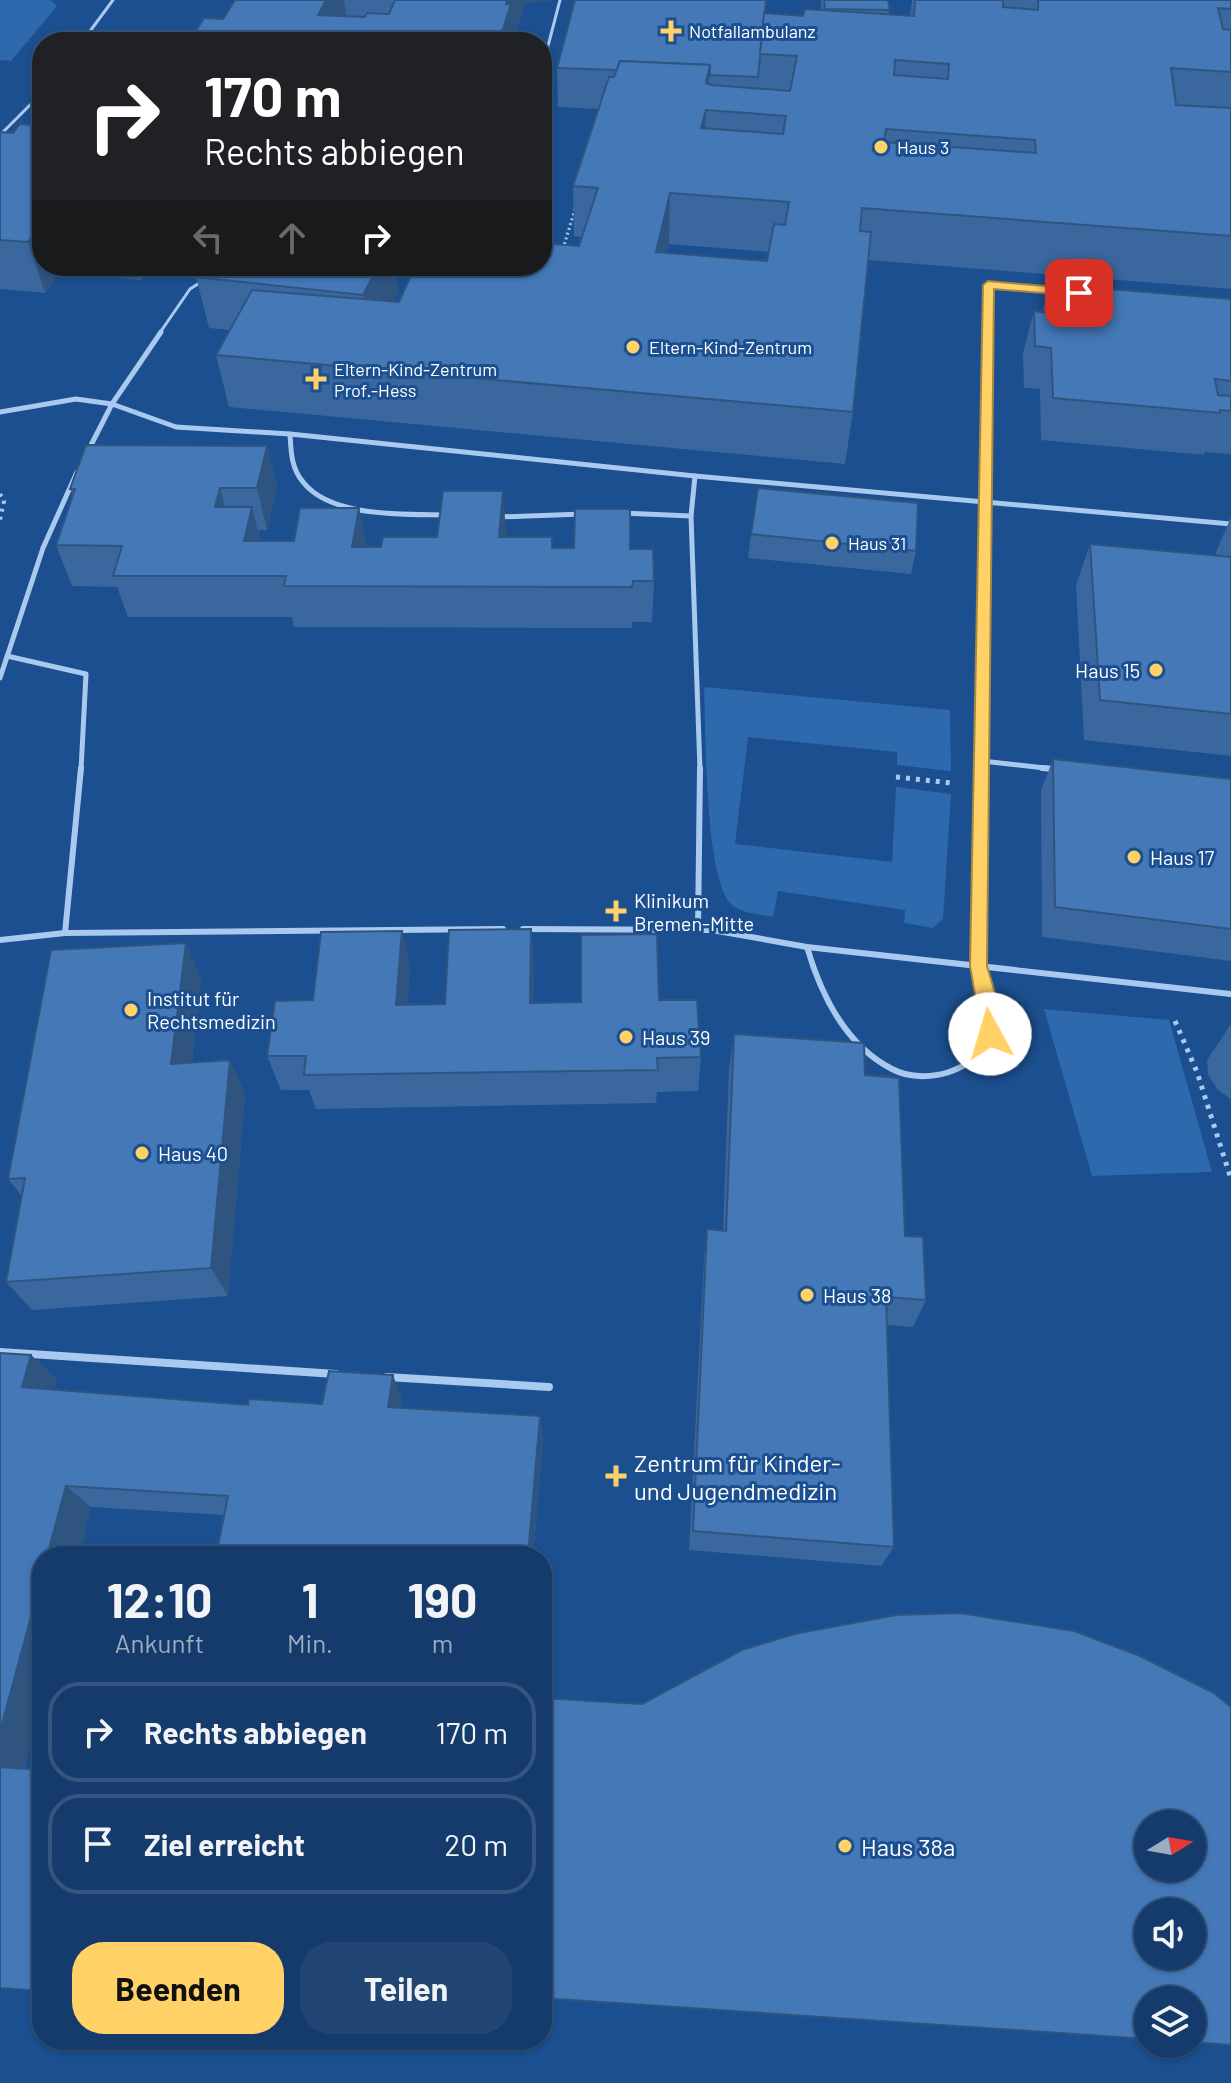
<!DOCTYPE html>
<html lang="de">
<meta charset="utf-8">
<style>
:root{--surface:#143b6b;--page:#214673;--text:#f1f3f6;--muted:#9dadc1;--line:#33557e;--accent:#ffd166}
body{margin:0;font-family:Barlow,sans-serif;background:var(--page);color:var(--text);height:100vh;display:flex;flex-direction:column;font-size:30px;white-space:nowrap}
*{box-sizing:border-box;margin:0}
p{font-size:26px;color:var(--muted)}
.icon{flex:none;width:44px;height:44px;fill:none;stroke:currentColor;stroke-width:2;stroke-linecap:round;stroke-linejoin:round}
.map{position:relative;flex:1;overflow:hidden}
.panel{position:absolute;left:32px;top:1546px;width:520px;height:504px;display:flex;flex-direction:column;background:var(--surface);border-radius:32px;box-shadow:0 2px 6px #0004,0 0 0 2px var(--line)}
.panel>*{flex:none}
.hud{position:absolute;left:32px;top:32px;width:520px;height:244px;border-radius:32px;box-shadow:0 2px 6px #0004,0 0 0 2px var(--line);background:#202124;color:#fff;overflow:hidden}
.needle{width:52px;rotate:79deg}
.buttons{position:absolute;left:1134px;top:1810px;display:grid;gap:16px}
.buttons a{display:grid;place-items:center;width:72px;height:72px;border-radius:50%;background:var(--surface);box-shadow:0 2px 6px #0004,0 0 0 2px var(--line);font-size:40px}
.pin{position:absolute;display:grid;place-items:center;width:68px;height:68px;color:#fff;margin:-34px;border-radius:16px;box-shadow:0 4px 12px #0006}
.me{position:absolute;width:88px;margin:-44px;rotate:354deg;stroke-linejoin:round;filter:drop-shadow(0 0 6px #0008)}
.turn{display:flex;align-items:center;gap:28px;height:168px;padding:0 40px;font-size:36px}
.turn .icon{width:104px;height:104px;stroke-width:2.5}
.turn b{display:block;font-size:56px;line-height:68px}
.lanes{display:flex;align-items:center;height:76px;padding:0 40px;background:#0003;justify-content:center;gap:40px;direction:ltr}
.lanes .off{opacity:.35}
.eta{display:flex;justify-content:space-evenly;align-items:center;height:136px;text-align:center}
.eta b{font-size:48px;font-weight:700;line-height:56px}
.button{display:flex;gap:16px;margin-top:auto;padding:16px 40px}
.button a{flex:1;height:92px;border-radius:32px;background:var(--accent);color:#111;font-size:32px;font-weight:700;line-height:92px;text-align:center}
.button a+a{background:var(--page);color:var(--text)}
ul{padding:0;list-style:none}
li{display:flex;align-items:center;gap:24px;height:100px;margin:0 16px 12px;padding:0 24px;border:4px solid var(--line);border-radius:32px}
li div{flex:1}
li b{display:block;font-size:30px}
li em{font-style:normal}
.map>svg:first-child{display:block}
</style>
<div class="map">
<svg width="1231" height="2083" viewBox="0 0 1231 2083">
<rect width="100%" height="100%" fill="#1b4f8f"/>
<g fill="#2e69ad">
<path d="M0 0H50L57 6 11 61 0 60Z"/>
<path d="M704 687 950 710 951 771 897 765V752L748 737 735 844 892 862 896 787 951 794 943 919 933 928 904 923 905 910 778 891 773 917C760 914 743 914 732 905 704 880 706 728 704 687Z"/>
<path d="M1044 1009 1169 1020 1212 1172 1092 1176Z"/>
</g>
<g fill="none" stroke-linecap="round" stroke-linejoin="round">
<g stroke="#a9c9ee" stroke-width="3" stroke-dasharray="2 3" stroke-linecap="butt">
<path d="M563 249 575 209"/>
<path d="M389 272 415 275"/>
</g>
<path stroke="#a9c9ee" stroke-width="4" stroke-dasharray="3 5" stroke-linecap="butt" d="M0 494 4 501 0 520"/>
<g stroke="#a9c9ee" stroke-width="5" stroke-dasharray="4 6" stroke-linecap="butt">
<path d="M896 777 951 783"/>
<path d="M1175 1021 1197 1072 1231 1179"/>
</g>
<g stroke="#a9c9ee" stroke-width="3">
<path d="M82 42 113 0"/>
<path d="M542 69 560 0"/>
<path d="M542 129 550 134 542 158"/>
<path d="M0 135 42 93"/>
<path d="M159 334 190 289 204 280"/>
<path d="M987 334 988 285 1054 290"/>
</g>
<g stroke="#a9c9ee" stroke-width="5">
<path d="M0 412 76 399 112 404 176 427 290 434 695 476 1231 524"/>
<path d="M290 434C291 451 291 468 303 482 331 518 406 514 447 515"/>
<path d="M88 451 112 404 161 332"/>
<path d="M695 476 691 516 700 770"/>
<path d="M622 513 691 516"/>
<path d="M498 517 583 514"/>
<path d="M7 656 86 674 81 770"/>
<path d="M0 678 43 548 77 472"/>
<path d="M982 761 1054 769"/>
<path d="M981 770 987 332"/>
</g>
<g stroke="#a9c9ee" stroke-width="6">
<path d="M1042 768 1054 769"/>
<path d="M523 929 712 930 807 947 1231 994"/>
<path d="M698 930 700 768"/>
<path d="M65 933 81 768"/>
<path d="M0 940 65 933 503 929"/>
<path d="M807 947C821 995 845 1045 892 1069 924 1086 978 1072 989 1035 997 1010 980 987 978 963 977 943 979 922 979 902 980 857 980 813 981 768"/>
</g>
<g stroke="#a9c9ee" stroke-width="8">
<path d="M0 1352 336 1374"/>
<path d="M387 1377 549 1387"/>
</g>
</g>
<g fill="#3a679d" fill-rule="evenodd">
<path d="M235 0H552L525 3 513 38 223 19Z"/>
<path d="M821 0H888L889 14 910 16 912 0H1231V289L868 260 853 412 845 464 229 407 216 355 230 330 209 328 196 277 203 266H394L398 293 393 302H399L579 246 582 237 574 236 573 186 599 109 558 107 557 68 765 13 803 16 821 10ZM669 244 769 252 767 261 666 253Z"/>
<path d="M0 132 42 266H150L142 280 59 273 45 293 0 289Z"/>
<path d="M1050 284 1231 299V454L1205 452 1204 455 1041 440 1040 389 1024 388 1023 353 1034 311 1042 312Z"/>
<path d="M267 446 277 487 267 530H258L260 541H294L359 508 366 547H381L437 537 506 532V537H552L553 548 630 549 654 581 652 622H632V628L294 627 292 617H128L117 587 72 586 56 545 73 496 70 489Z"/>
<path d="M1231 517V756L1084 740 1076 585 1090 544 1216 556V552Z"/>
<path d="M751 534 916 551 911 574 748 558Z"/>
<path d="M1053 759 1231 779V961L1042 937 1041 791Z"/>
<path d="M531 929 534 966 533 1003 659 1000 701 1057 698 1091 657 1092 656 1103 316 1109 309 1090H281L267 1056 313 1000 402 931 410 967 407 1004H445Z"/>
<path d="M201 979 192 1062 230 1060 245 1094 228 1296 32 1310 6 1282 22 1196 8 1179Z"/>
<path d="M1231 1024V1099L1218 1090 1208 1075 1207 1060Z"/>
<path d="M734 1034 865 1075 905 1236 926 1300 913 1327 887 1325 894 1547 881 1566 689 1550 704 1258 707 1229 723 1231 729 1069Z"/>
<path d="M31 1355 57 1380 54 1390 248 1405 322 1404 402 1399 401 1408 540 1416 543 1439 533 1556H216L224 1515 91 1507 79 1556H42V1698L24 1768 0 1988Z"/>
</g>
<g fill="#305480">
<path d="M326 0H344L347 20 318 15Z"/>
<path d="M507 0H552L525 3 513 38V42H499Z"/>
<path d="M710 65 708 110H706L704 159 701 128 706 83Z"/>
<path d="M549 170 550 221 542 241V186Z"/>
<path d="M670 193 669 244 654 303 656 252Z"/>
<path d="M42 222V266H57L59 273 45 293 28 242Z"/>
<path d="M137 266H150L142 280Z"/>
<path d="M378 266H394L398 293 371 346 363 295Z"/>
<path d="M267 446 277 487 267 530 257 488Z"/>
<path d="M220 488 231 530 215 507Z"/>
<path d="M503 491 506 532 502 578 499 537Z"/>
<path d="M252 507 262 549 244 541Z"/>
<path d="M359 508 367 549 360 588 352 547Z"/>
<path d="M531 929 534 966 533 1038 530 1003Z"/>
<path d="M402 931 410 967 404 1040 396 1005Z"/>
<path d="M186 943 201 979 188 1097 171 1064Z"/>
<path d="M230 1060 245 1094 228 1296 211 1268Z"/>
<path d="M31 1355 57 1380 48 1412 22 1387Z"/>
<path d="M393 1375 402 1399 398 1431 388 1407Z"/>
<path d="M540 1416 543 1439 533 1556H528Z"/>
<path d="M66 1486 91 1507 79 1556H47Z"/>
<path d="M42 1576V1698L22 1775 0 1769V1731Z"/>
</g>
<g fill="#4478b7" stroke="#305480" stroke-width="2" fill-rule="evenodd">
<path d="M235 0H326L318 15 365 17 367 13 389 14 395 0H507L506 4H511L499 42H189L204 18 223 19Z"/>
<path d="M575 0H766L758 77 710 75V65L620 61 617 70 557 68Z"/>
<path d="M824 0H888L890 10 825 9Z"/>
<path d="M915 0H1003V7L1038 10V0H1231V9L1218 8 1223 29 1231 30V72L1171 68 1176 105 1231 108V236L862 208 860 231 871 232 853 412 216 355 252 290 399 302 415 266H542V243L579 246 598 188 573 186 609 77H614L620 61 710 65 706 83 712 85 790 91 797 56 760 54 764 13 803 16 805 9 914 16ZM895 60 949 64 948 79 894 75ZM706 110 786 116 783 134 701 128ZM886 129 1035 140 1036 153 884 142ZM670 193 789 202 785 225 774 224 767 261 656 252Z"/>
<path d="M20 124 42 126V222L28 242 0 240V132L13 133Z"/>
<path d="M542 170H549L542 186Z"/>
<path d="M203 266H378L363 295 196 277Z"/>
<path d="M1050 284 1231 299V381L1215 379 1218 395 1231 396V411L1220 410V413L1053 398 1051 348 1035 346 1034 311 1050 313Z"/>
<path d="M86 445 267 446 257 488H220L215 507H252L244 541H294L300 508H359L352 547H381L383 537H437L443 491H503L499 537H552V548H574L575 509H630V549H653L654 581H633L632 587 284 586 286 576H113L122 546 56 545 75 489H70Z"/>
<path d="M758 488 918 503 916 551 751 534Z"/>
<path d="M1090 544 1231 557V714L1100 700Z"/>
<path d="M1053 759 1231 779V929L1055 907Z"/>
<path d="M531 929 530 1003 581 1002V935L657 934 659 1000H697L701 1057 657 1058 658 1070 304 1075 306 1056H267L275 1001 313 1000 321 932 402 931 396 1005 445 1004 449 930Z"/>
<path d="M186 943 171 1064 230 1060 211 1268 6 1282 25 1178 8 1179 51 950Z"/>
<path d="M734 1034 864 1043 865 1075 899 1078 905 1236 923 1237 926 1300 886 1297 894 1547 693 1531 707 1229 726 1231Z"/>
<path d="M0 1353 31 1355 22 1387 248 1405 249 1399 322 1404 329 1371 393 1375 388 1407 540 1416 528 1556H216L228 1496 66 1486 47 1556H42V1576L0 1731Z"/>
<path d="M960 1613 1074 1631 1140 1656 1214 1693 1231 1707V2045L1192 2042V2000H1148V2039L542 1998V1698L642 1704 742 1650 794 1634 896 1615ZM1148 1824H1192V1868H1148ZM1148 1912H1192V1956H1148Z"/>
<path d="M0 1767 42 1770V1991L0 1988Z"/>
</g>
<path fill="#ffd166" stroke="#a68842" stroke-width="2" d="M988 281 1079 289 1085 293 1079 296 994 289 987 966C993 987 1005 1018 996 1039H983L970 966 983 285Z"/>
<g fill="#ffd166" stroke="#1b4f8f" stroke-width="3">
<path d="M667 19h8v8h8v8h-8v8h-8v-8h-8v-8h8z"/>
<circle cx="881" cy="147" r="8"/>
<circle cx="633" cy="347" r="8"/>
<path d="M312 367h8v8h8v8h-8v8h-8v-8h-8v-8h8z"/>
<circle cx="832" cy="543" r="8"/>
<circle cx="1156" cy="670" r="8"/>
<circle cx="1134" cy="857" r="8"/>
<path d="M612 899h8v8h8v8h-8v8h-8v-8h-8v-8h8z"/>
<circle cx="131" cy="1010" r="8"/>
<circle cx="626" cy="1037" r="8"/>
<circle cx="142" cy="1153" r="8"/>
<circle cx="807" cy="1295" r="8"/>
<path d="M612 1464h8v8h8v8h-8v8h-8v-8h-8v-8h8z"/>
<circle cx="845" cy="1846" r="8"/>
</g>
<g text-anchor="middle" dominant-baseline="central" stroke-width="6" stroke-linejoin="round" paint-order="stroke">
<g font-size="18" fill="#fff" stroke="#1b4f8f" text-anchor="start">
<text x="689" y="31">Notfallambulanz</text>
<text x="897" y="147">Haus 3</text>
<text x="649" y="347">Eltern-Kind-Zentrum</text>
<text x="334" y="369">Eltern-Kind-Zentrum<tspan x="334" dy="21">Prof.-Hess</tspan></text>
<text x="848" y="543">Haus 31</text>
</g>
<g font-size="20" fill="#fff" stroke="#1b4f8f" text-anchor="start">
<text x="1140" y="670" text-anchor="end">Haus 15</text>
<text x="1150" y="857">Haus 17</text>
<text x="634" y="900">Klinikum<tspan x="634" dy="23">Bremen-Mitte</tspan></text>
<text x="147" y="998">Institut für<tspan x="147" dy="23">Rechtsmedizin</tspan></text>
<text x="642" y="1037">Haus 39</text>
<text x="158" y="1153">Haus 40</text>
<text x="823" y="1295">Haus 38</text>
</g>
<g font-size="24" fill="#fff" stroke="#1b4f8f" text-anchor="start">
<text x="634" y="1462">Zentrum für Kinder-<tspan x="634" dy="28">und Jugendmedizin</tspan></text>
<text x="861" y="1846">Haus 38a</text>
</g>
</g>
</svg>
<div class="buttons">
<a><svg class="needle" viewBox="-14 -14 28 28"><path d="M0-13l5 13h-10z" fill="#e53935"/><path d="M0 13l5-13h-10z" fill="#9dadc1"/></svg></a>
<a><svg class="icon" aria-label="sound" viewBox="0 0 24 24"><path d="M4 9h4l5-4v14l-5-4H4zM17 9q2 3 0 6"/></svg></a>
<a><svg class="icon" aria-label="layers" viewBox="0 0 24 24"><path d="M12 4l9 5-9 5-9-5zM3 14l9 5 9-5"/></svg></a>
</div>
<div class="pin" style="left:1079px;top:293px;background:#d93025"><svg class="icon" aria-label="arrive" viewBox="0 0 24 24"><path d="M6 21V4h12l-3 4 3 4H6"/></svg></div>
<svg class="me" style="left:990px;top:1034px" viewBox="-20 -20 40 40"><circle r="19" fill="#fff"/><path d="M0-13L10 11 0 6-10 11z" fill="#ffd166"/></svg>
<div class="hud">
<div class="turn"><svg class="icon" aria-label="right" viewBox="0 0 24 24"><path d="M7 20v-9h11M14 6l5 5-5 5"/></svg><div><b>170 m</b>Rechts abbiegen</div></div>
<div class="lanes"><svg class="icon off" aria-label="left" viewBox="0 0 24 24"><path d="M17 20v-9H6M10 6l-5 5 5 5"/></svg><svg class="icon off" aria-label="ahead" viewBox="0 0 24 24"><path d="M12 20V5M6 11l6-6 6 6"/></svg><svg class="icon" aria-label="right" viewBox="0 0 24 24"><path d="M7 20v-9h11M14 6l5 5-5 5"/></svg></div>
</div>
<section class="panel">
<div class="eta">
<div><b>12:10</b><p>Ankunft</p></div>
<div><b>1</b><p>Min.</p></div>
<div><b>190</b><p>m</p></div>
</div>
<ul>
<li><svg class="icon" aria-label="right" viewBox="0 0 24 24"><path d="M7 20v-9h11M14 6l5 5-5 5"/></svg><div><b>Rechts abbiegen</b></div><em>170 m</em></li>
<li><svg class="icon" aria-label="arrive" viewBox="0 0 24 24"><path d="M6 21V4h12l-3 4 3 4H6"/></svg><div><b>Ziel erreicht</b></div><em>20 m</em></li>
</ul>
<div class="button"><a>Beenden</a><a>Teilen</a></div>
</section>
</div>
